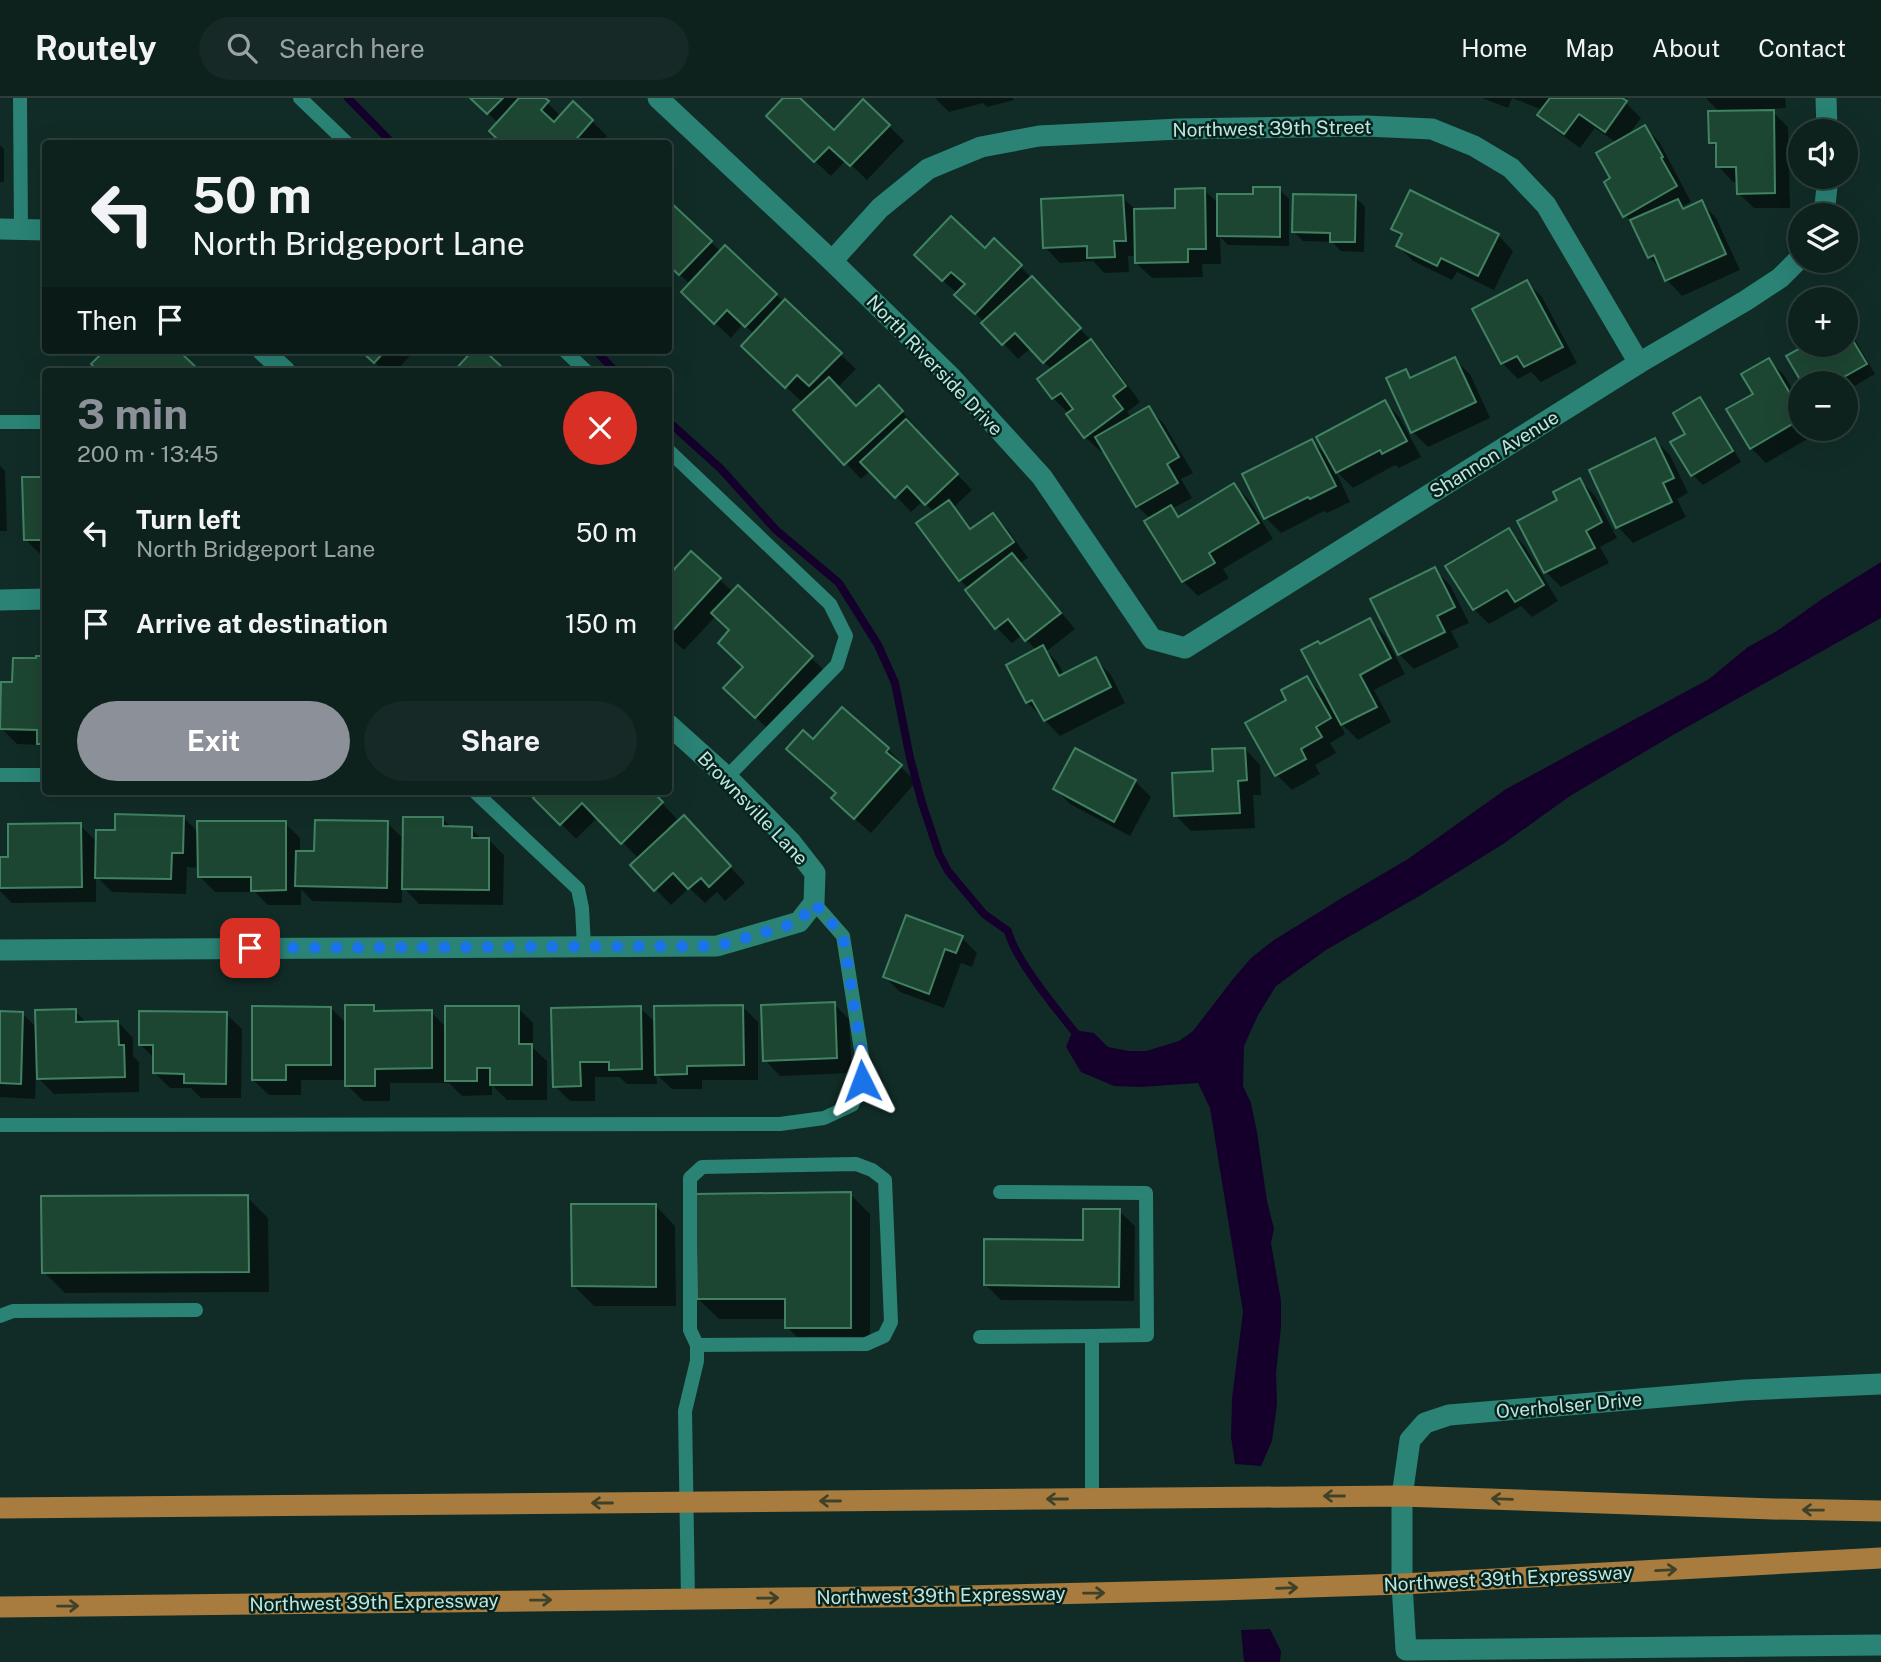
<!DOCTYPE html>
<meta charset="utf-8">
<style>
:root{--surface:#0d211d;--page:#162926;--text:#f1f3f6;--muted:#9aa3a4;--line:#2d3e3b;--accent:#8c9099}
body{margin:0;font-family:"Public Sans",sans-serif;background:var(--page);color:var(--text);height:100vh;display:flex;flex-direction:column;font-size:26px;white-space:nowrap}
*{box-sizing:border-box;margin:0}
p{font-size:23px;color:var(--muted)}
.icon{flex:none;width:38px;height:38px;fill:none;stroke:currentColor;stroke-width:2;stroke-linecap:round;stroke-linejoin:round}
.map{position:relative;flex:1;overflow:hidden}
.sheet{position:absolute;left:42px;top:270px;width:630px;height:427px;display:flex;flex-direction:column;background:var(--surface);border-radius:7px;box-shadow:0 7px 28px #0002,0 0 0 2px var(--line)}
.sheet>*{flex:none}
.hud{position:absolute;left:42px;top:42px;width:630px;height:214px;border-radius:7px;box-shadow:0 7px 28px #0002,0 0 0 2px var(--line);background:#0d211d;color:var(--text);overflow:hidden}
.controls{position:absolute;left:1788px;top:21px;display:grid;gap:14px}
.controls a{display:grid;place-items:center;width:70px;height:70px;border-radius:50%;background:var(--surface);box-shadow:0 7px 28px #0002,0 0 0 2px var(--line);font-size:35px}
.pin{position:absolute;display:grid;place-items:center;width:60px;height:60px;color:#fff;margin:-30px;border-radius:14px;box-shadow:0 4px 10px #0006}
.me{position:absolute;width:77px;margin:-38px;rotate:357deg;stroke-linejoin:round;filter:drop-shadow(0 0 5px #0008)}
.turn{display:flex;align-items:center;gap:24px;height:147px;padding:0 35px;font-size:32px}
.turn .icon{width:91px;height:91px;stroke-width:2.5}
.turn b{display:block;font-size:49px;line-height:60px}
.then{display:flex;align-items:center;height:66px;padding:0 35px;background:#0003;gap:14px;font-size:26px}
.round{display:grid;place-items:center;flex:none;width:74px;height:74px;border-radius:37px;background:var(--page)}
.head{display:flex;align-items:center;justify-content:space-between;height:119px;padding:0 35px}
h1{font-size:42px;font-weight:700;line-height:52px;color:var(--accent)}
.primary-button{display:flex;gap:14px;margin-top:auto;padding:14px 35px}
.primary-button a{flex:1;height:80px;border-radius:42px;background:var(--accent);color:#fff;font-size:28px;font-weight:700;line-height:80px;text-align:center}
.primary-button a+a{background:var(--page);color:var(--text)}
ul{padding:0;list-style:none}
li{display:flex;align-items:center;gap:21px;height:91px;padding:0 35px}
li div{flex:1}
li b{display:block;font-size:26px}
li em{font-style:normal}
header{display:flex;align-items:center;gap:42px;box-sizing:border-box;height:98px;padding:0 35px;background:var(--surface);border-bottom:2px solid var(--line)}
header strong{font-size:33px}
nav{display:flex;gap:38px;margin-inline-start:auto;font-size:24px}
.search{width:490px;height:63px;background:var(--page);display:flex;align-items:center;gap:18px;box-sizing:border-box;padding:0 24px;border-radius:38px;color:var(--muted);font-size:26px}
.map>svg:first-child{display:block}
</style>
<header>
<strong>Routely</strong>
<div class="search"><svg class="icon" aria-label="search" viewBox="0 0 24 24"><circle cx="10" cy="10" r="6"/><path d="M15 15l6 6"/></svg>Search here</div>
<nav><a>Home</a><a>Map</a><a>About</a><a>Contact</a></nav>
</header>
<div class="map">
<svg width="1881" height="1564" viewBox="0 0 1881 1564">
<rect width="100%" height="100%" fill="#112c27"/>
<g fill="#14002b">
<path d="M1881 464V520L1673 637 1570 698 1503 746 1421 797 1326 852 1276 888 1258 917 1244 948 1243 988 1251 1005 1257 1034 1267 1103 1274 1131 1271 1145 1281 1203V1229L1276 1275 1277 1306 1272 1343 1261 1368 1235 1366 1231 1339 1232 1300 1243 1214 1210 1010 1198 985 1140 989 1114 988 1081 974 1066 949 1073 932 1094 935 1108 949 1129 953H1146L1179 943 1193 933 1233 881 1251 860 1274 842 1345 798 1408 761 1506 691 1709 581 1748 549 1777 533 1822 501Z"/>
<path d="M1270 1531 1281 1553 1280 1564H1244L1241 1532Z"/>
</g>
<g fill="#0007" fill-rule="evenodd">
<path d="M472 0H542L561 18 592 23 607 38 604 42 608 46H503L498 25Z"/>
<path d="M785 0H798L834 34 889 28 904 43 867 82 846 62 831 78 783 33Z"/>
<path d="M935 0H1013L1014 2 987 9 983 5 949 14Z"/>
<path d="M1482 0H1627L1625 4 1641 20 1627 39 1645 29 1660 45 1691 104 1683 108 1686 111 1701 104 1716 120 1740 172 1682 198 1667 182 1662 172 1649 159 1635 128 1625 117 1612 81 1617 45 1595 30 1580 50 1555 32 1539 17 1543 12 1512 0 1508 10Z"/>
<path d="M1706 0H1785L1786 10 1770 11 1788 29 1790 110H1754L1738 95V84H1733L1718 68V51L1711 44 1720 15Z"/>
<path d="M0 47 4 51V84H0Z"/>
<path d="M1279 91 1289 101V148L1228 147 1220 139 1221 166H1202L1203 179 1152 180 1136 165V158H1128L1129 174 1104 175 1093 163 1060 165 1045 149 1122 99 1136 112 1177 111 1204 92 1219 106Z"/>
<path d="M1355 99 1365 109 1364 154 1341 153 1332 144 1303 143 1293 133Z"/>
<path d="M1393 131 1498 137 1513 153 1494 192 1457 174 1452 182 1413 163 1398 148 1402 140Z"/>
<path d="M711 144 721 154 776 197 856 271 837 290 856 310 894 305 917 330 915 332 972 392 954 409 973 432 993 417 1008 432 1028 460 1020 465 1075 531 1047 553 1058 565 1064 577 1095 561 1111 577 1125 605 1060 638 1027 604 1037 553 1022 537 1012 545 997 530 969 491 960 482 934 414 923 403 911 414 871 372 861 381 795 312 803 305 759 263 754 236 743 226 731 240 698 209 690 186 668 166ZM814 291 816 293 808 301 806 299Z"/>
<path d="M985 152 1020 168 1106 258 1140 304 1127 314 1132 320 1149 311 1164 326 1193 375 1181 381 1192 400 1172 411 1180 420 1234 387 1249 402 1273 441 1223 471 1229 480 1198 498 1183 483 1151 421 1137 408 1104 352 1101 354 1085 339 1069 316 1053 300 1039 282 1052 272 1031 250 1018 261 958 196 931 172Z"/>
<path d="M1527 184 1542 199 1577 265 1541 284 1531 274 1518 281 1502 265 1474 212Z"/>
<path d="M1846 231 1853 238 1875 276 1846 293V285H1804L1789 259 1810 247H1846Z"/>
<path d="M361 252H415L396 273H384Z"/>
<path d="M1454 261 1470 276 1490 320 1428 349 1413 334 1406 273 1413 280Z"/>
<path d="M1769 262 1784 277 1801 306V331H1816L1818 335 1766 365 1751 350 1756 296Z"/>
<path d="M1700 301 1709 311 1741 364 1703 387 1693 377 1673 345 1688 336Z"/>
<path d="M1385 304 1400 320 1421 359 1399 370 1395 367 1353 390 1335 372 1350 404 1327 415 1324 413 1281 435 1266 420 1312 343 1328 359Z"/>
<path d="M1655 342 1670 357 1688 395 1677 401 1686 419 1633 445 1618 429 1591 373Z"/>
<path d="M0 368 5 373 7 433H0Z"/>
<path d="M46 380V457H41L26 442Z"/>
<path d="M1580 382 1595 398 1617 440 1600 449 1609 465 1561 489 1546 474 1560 403Z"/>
<path d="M1508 432 1524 447 1558 503 1532 519 1521 508 1489 526 1474 511Z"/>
<path d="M691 455 734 495 738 490 827 575 771 634 741 605 745 569 731 533 716 518 684 552 668 538V480Z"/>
<path d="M1435 472 1450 487 1469 525 1451 533 1459 549 1414 571 1399 556Z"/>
<path d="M1370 522 1385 538 1405 576 1374 592 1391 624 1358 642 1339 623 1345 636 1330 645 1336 655 1315 667 1320 676 1292 692 1277 677 1289 603 1307 580 1328 601 1320 548Z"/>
<path d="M46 560V652L40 647 17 646 2 631 14 586Z"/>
<path d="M842 611 888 651 903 667 901 669 916 684 871 735 849 716 837 696 813 643Z"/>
<path d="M1245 651 1260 667 1261 697H1253L1255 730 1191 733 1176 718 1215 675Z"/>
<path d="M1076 652 1135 683 1151 699 1130 738 1070 706 1055 691Z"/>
<path d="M543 693H650L677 721 667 731 669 733 699 735 745 785 725 803 717 794 705 805 689 790 671 807 632 767 639 761 598 719 576 741 536 700Z"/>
<path d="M183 719 199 735 285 725 300 740V755H316L387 725 405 742 443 721 452 730 471 731 483 742H489L504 757 503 807 419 806 402 788V805L312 803 301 791V807H268L255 794H215L199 778V770L187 769 186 796 112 794 96 778V804L12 805 0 793V760H10L80 727 98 745 117 734Z"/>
<path d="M962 840 977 855 972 869 961 865 944 910 900 894 885 879Z"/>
<path d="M834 906 849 921 852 975 780 978 765 962Z"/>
<path d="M373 908 379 914H431L447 930 518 910 533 925V950L547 963V1002H507L492 987V997L462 998 449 985H390V1003H363L347 987V982H301V997H269L253 982 331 910 347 926Z"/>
<path d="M742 908 758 924V982H702V991H672L656 976 657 986H627L619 979H595V1003H570L555 988 553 911 640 910 656 925Z"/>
<path d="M75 913 87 925 118 924 133 940V958L139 964V994L54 996 36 978 35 1001 0 999V915H22L37 930Z"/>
<path d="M226 916 242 931 241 1000H201L191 990H170L155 975V961L140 946Z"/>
<path d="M850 1096 870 1116V1250H808L787 1229V1221H719L698 1201Z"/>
<path d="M247 1099 268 1120 269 1194 65 1195 44 1174Z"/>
<path d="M655 1107 675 1128 676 1208H594L573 1187Z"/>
<path d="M1119 1113 1135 1128 1134 1203 1001 1202 986 1187 1084 1144Z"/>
</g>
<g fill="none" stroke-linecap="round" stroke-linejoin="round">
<g stroke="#14002b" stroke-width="8">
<path d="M348 0 393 46"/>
<path d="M595 252 615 273"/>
<path d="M668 323 721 371 776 432 839 485 878 547 895 585 910 660 922 705 939 756 948 773 984 816 1008 833C1015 861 1054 908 1073 932L1080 939"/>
</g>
</g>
<g fill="#1d4632" stroke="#408262" stroke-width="2">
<path d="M470 0H503L487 16Z"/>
<path d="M519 0H545L549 3 541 12 554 24 573 3 593 22 572 46H502L489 33Z"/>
<path d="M783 0H800L834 32 863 1 890 27 850 68 829 49 814 64 766 18Z"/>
<path d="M1550 0H1622L1627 3 1605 34 1579 16 1564 36 1537 17Z"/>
<path d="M1774 12 1775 95 1737 96 1736 69H1716V45H1709L1708 13Z"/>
<path d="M1645 27 1663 59 1661 60 1677 88 1623 119 1604 84 1610 80 1596 55Z"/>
<path d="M1253 89H1280V139L1217 138V96H1253Z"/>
<path d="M1205 90 1206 151H1188V164L1135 165 1134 111 1175 110V91Z"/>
<path d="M1410 92 1499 136 1478 178 1441 160 1437 168 1396 148 1402 136 1391 131Z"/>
<path d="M1293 96 1356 97 1355 144H1330V135L1292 134Z"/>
<path d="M1123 97 1126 143H1114L1115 159 1087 160V148L1043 150 1041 101Z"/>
<path d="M1678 101 1683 111 1702 102 1726 156 1665 183 1654 157 1648 160 1630 122Z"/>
<path d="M668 102 712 143 679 177 668 167Z"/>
<path d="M951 118 985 150 994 140 1022 167 975 216 954 197 965 186 951 174 942 183 914 157Z"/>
<path d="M725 147 777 196 745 229 727 212 714 226 681 194Z"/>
<path d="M1032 178 1081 230 1043 265 1015 235 1002 247 981 225Z"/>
<path d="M1527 182 1563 249 1524 269 1517 258 1501 266 1472 211Z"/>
<path d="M785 201 842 255 809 288 797 277 785 290 741 248Z"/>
<path d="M1846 231 1867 266 1833 285H1802L1786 258 1806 247H1846Z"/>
<path d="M1091 241 1126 288 1113 298 1123 311 1084 340 1066 316 1073 311 1061 295 1052 301 1037 281Z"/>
<path d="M105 252H178L200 273H98L91 266Z"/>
<path d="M360 252H386L374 265Z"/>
<path d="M473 252H484L506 273H454Z"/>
<path d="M1455 259 1476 304 1411 335 1386 280 1406 271 1410 280Z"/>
<path d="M1769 260 1801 314V321L1750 351 1726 311 1753 296 1741 276Z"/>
<path d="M829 279 856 308 879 287 903 313 844 367 793 312Z"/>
<path d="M1700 299 1733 353 1691 378 1670 344 1685 336 1673 315Z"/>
<path d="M1385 302 1407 343 1382 356 1380 352 1336 375 1316 339Z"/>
<path d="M1149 308 1179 359 1167 366 1178 385 1136 409 1095 339Z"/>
<path d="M906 321 958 376 925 407 907 388 895 400 860 364Z"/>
<path d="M1655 340 1674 380 1663 385 1672 404 1616 430 1589 372Z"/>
<path d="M1312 341 1336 388 1310 401 1308 399 1264 421 1242 376Z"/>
<path d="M22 379H46V442H24Z"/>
<path d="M1580 380 1602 424 1586 433 1595 450 1544 475 1517 423 1557 402 1553 394Z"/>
<path d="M1234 385 1259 425 1209 455 1215 465 1182 484 1144 423 1171 407 1178 419Z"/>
<path d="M949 402 970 431 993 415 1014 444 959 483 916 425Z"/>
<path d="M1509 430 1544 487 1515 504 1507 492 1473 512 1445 468Z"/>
<path d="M691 453 721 480 668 538V478Z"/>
<path d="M1012 455 1061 515 1025 543 1008 521 995 531 965 492Z"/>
<path d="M1435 469 1455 509 1437 518 1445 534 1398 557 1370 501Z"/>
<path d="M738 487 813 558 755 620 723 590 743 569 718 545 729 532 711 515Z"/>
<path d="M1370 520 1391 560 1360 577 1377 609 1341 627 1301 552 1318 543 1320 546Z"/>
<path d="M1043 547 1059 578 1096 559 1111 589 1044 623 1032 602 1026 605 1006 567Z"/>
<path d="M36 558H46V646H37V632L0 631 1 584H12L13 560H36Z"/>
<path d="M1307 578 1331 620 1316 629 1322 639 1301 651 1306 661 1275 678 1245 625 1286 602 1281 592Z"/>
<path d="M842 609 889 650 886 654 902 667 854 721 831 700 836 695 786 651 803 632 813 641Z"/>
<path d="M1075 650 1136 682 1114 724 1053 691Z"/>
<path d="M1245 650 1247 682 1238 683 1240 715 1174 718 1172 675 1213 673 1212 651Z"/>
<path d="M540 693H652L663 704 621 746 582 705 560 727 533 700Z"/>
<path d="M115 716 184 718 183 755H172L171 781 95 780 96 732H115Z"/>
<path d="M684 717 731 768 709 789 701 780 688 791 673 775 654 793 630 767Z"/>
<path d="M403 719H443V728L472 729V740H489V792L402 791Z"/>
<path d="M315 722 388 723 387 790 295 788 296 753H314Z"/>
<path d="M197 723H286V792L251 793V779H198Z"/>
<path d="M81 725 82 789 0 790V759H8V726Z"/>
<path d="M906 817 963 838 956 855 945 851 929 896 883 879Z"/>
<path d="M835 904 837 960 763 963 761 907Z"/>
<path d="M345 907H374V913L432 912V970L375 971V988H345Z"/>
<path d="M743 907 744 967 687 968V976L655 977 654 908Z"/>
<path d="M252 908 331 909V967H286V982H252Z"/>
<path d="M445 908H519V946H532V987H490V970H477V983H445Z"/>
<path d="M641 908 642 971 609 972V964H580L581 988 553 989 551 910Z"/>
<path d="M76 911V924L118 923 119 947H124L125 979 37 981 35 912Z"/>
<path d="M0 913 23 914 21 986 0 985Z"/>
<path d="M139 913 227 914 226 986 184 985V976L153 975V947H139Z"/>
<path d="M851 1094V1230H785V1201H697L695 1096Z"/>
<path d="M248 1097 249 1174 42 1175 41 1098Z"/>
<path d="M571 1106H656V1189L572 1188Z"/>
<path d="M1083 1111H1120L1119 1189 984 1187V1141L1083 1142Z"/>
</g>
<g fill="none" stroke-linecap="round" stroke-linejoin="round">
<g stroke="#2a8375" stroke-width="14">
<path d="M20 0 21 131"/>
<path d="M300 0 348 46"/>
<path d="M564 252 586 273"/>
<path d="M0 324H46"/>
<path d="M668 352 830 506 846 538 837 567 727 679"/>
<path d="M0 677H46"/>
<path d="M474 693 578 791 582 810 584 849"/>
<path d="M0 1027 780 1026 824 1020 852 1007 862 983V958L843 838 814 805"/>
<path d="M1000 1094 1146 1095 1147 1237 1092 1238V1400"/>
<path d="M0 1218 13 1213 196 1212"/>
<path d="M980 1239 1092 1238"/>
<path d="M688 1501 685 1313 697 1263V1247L866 1246 884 1238 891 1224 885 1082 872 1072 856 1066 702 1069 690 1080V1232L697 1247"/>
</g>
<g stroke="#2a8375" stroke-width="21">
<path d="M658 0 832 163 951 279 1042 379 1152 541 1185 550 1639 265 1745 203 1780 180 1801 159"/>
<path d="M1826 0 1827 33"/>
<path d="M1824 117 1828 79"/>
<path d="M0 131 46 132"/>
<path d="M832 163 880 110 928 71 981 49 1039 38 1179 31 1366 28 1432 31 1474 48 1511 70 1546 107 1639 265"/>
<path d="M262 252 285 273"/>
<path d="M0 502 46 501"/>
<path d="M0 852 717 848 799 824 814 805 815 775 790 743 727 679 668 626"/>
<path d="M1881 1286 1745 1292 1449 1317 1425 1325 1410 1342 1402 1398V1486L1406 1552 1881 1547"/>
</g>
<g stroke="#a87c3e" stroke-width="21">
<path d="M0 1410 1402 1398 1773 1411 1881 1413"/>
<path d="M0 1509 964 1498 1219 1492 1402 1486 1881 1460"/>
</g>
</g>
<defs><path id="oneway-shaft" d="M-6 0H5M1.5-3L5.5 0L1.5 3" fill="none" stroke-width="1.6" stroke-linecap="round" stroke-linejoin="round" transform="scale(1.75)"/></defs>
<g stroke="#3f4229">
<use href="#oneway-shaft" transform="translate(1334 1398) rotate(180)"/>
<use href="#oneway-shaft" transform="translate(1057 1401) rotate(180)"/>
<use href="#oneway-shaft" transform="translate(1502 1401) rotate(-178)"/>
<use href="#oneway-shaft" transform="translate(830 1403) rotate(180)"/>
<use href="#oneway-shaft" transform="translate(602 1405) rotate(180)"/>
<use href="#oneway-shaft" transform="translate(1813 1412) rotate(-179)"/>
<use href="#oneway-shaft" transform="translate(1666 1472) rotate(-3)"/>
<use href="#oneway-shaft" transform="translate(1287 1490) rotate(-2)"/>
<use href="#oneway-shaft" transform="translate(1094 1495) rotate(-1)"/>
<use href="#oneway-shaft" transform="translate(768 1500) rotate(-1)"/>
<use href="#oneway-shaft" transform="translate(541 1502) rotate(-1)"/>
<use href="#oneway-shaft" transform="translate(68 1508) rotate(-1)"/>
</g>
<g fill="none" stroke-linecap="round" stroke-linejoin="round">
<path stroke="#1a73e8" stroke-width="12" stroke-dasharray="0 21.6" d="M250 850 718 848 799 824 814 805 843 838 862 958V983"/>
</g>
<g text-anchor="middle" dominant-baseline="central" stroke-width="5" stroke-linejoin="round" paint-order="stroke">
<g font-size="19" fill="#bfe6de" stroke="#06221d">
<text transform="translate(1272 30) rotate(-1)">Northwest 39th Street</text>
<text transform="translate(935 267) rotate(46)">North Riverside Drive</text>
<text transform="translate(1494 356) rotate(-32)">Shannon Avenue</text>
<text transform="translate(753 710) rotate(46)">Brownsville Lane</text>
<text transform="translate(1569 1307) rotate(-5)">Overholser Drive</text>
<text transform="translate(1508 1480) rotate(-3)">Northwest 39th Expressway</text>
<text transform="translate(941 1497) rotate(-1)">Northwest 39th Expressway</text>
<text transform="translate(374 1504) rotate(-1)">Northwest 39th Expressway</text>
</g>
</g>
</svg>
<div class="controls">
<a><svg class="icon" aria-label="sound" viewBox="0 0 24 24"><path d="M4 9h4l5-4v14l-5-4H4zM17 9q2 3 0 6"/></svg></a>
<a><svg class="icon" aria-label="layers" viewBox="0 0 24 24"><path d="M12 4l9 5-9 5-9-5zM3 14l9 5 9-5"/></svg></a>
<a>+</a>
<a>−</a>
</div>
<div class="pin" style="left:250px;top:850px;background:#d93025"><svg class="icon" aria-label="arrive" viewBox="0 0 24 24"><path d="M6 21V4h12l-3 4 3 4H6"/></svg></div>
<svg class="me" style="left:862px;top:983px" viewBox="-20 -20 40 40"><path d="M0-17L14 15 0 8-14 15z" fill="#1a73e8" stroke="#fff" stroke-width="4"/></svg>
<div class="hud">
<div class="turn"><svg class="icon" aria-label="left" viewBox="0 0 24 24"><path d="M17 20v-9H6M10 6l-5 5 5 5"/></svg><div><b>50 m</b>North Bridgeport Lane</div></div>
<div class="then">Then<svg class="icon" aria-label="arrive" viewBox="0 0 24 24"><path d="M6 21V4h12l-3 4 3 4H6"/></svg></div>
</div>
<section class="sheet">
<div class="head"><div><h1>3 min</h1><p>200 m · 13:45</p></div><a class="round" style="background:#d93025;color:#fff"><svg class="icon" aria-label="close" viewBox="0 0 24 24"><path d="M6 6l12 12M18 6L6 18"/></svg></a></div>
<ul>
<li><svg class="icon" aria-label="left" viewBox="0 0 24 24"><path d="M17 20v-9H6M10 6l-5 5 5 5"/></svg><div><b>Turn left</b><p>North Bridgeport Lane</p></div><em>50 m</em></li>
<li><svg class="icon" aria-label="arrive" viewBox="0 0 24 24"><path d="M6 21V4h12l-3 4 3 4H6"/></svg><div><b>Arrive at destination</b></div><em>150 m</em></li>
</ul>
<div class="primary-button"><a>Exit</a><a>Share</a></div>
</section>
</div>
